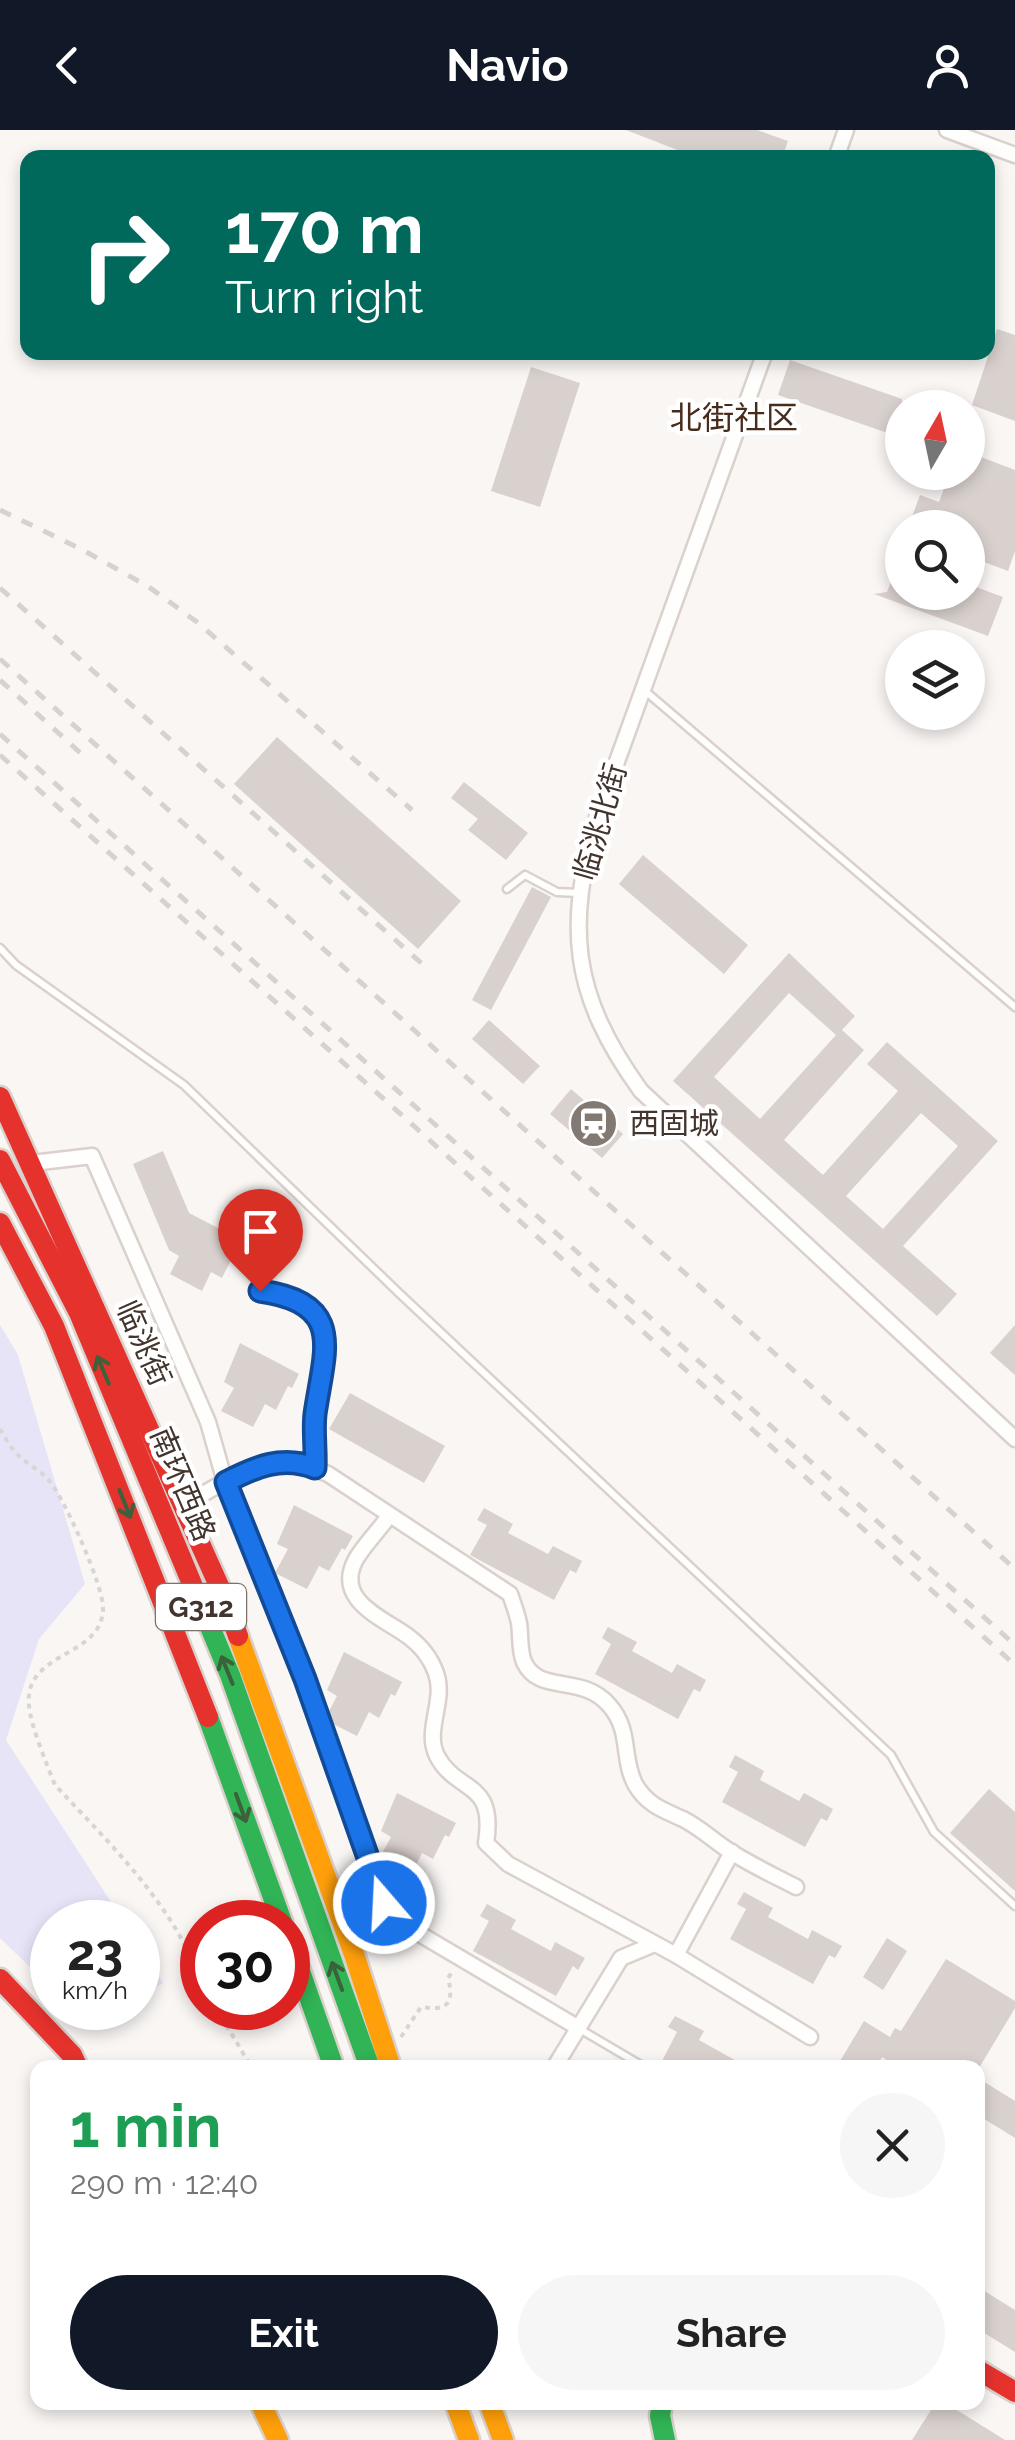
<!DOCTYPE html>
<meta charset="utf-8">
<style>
:root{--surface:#fff;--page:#f6f6f6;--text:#222;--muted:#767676;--accent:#111827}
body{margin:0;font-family:Raleway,"Noto Sans SC",sans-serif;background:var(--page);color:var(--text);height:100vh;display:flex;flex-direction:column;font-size:38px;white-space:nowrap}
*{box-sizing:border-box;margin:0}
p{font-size:32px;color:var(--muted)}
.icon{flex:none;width:55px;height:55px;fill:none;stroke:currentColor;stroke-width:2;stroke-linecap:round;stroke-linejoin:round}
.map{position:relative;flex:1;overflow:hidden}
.details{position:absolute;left:30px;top:1930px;width:955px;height:350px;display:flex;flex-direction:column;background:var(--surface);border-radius:20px;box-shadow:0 5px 15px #0003}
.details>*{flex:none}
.banner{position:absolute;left:20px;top:20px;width:975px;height:210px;border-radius:20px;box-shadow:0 5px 15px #0003;background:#00695c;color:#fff;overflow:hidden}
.needle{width:65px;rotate:9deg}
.tools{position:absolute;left:885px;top:260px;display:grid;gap:20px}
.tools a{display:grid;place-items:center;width:100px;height:100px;border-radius:50%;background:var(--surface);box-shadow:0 5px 15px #0003;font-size:50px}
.speed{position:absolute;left:30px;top:1770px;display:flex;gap:20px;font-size:50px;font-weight:700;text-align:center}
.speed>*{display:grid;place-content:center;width:130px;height:130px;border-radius:50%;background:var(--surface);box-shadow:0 5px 15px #0003;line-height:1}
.speed small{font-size:25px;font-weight:400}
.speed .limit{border:15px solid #d22;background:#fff;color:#111}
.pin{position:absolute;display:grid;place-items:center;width:85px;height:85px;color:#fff;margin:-102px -42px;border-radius:50% 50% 50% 0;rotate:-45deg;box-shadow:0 0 10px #0007}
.pin .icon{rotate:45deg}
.me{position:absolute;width:110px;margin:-55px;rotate:341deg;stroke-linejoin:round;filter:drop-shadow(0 0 8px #0008)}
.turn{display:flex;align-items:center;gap:35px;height:210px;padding:0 40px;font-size:45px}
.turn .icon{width:130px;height:130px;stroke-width:2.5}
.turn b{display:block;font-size:70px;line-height:85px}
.round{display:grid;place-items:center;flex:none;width:105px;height:105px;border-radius:52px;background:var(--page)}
.summary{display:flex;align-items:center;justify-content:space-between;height:170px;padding:0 40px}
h1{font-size:60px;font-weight:700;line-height:75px;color:#1e9e55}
.button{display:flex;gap:20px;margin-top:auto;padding:20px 40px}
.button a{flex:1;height:115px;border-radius:60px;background:var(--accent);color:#fff;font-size:40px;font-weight:700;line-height:115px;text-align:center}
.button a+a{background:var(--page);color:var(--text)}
header{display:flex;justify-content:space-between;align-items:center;height:130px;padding:0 40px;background:var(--accent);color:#fff;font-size:45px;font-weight:700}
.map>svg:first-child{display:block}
</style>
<header><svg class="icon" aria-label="back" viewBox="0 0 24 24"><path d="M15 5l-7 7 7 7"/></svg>Navio<svg class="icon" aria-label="person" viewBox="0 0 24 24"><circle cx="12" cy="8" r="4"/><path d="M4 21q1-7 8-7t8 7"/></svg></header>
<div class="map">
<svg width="1015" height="2310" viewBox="0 0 1015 2310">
<rect width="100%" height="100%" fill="#f9f6f4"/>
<g fill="#e7e4f8">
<path d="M0 1195 18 1225 85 1454 39 1509 6 1610 124 1792H52V1858L0 1808Z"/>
<path d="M138 1814 163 1853 138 1869Z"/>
</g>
<g fill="#d9d1cd" fill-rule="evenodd">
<path d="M626 0H757L788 11 782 28H698Z"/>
<path d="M997 199 1015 205V291L972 275Z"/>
<path d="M790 230 902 269V308L778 265Z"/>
<path d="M531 237 580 253 540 377 491 361Z"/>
<path d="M968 322 1015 340V421L1008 441 968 426V398H908L920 365 939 372 950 342H968Z"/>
<path d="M901 426 902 462H968V454L1003 467 988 506 874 464 887 462Z"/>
<path d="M277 607 461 771 418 819 234 654Z"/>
<path d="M464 652 528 703 506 730 468 700 478 689 451 668Z"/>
<path d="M643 725 748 815 724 844 619 754Z"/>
<path d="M532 757 551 767 491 880 472 870Z"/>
<path d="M789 823 855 886 842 900 864 920 784 1010 823 1045 898 961 867 934 887 912 998 1011 903 1116 957 1164 937 1186 673 951ZM789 863 836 905 760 989 714 947ZM921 983 958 1016 883 1099 846 1066Z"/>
<path d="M489 890 540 936 523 954 472 909Z"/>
<path d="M571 959 623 1004 602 1028 550 984Z"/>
<path d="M163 1021 189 1083 245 1112 237 1127 234 1124 222 1148 211 1142 202 1161 170 1144 179 1126 169 1120 133 1034Z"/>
<path d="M1015 1195V1245L990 1223Z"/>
<path d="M240 1213 299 1244 292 1258 288 1256 276 1280 265 1274 253 1297 221 1281 234 1258 224 1252Z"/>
<path d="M350 1263 445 1316 424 1353 329 1299Z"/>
<path d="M294 1375 353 1406 345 1420 342 1418 329 1441 319 1436 307 1459 275 1443 288 1419 277 1414Z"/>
<path d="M484 1378 513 1394 508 1403 548 1424 553 1416 582 1431 576 1443 570 1440 554 1470 470 1425 487 1395 477 1390Z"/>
<path d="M608 1497 637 1512 632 1521 672 1543 677 1534 706 1550 700 1562 694 1559 678 1589 595 1544 611 1514 602 1508Z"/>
<path d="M344 1522 402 1552 395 1566 391 1564 379 1588 369 1582 357 1606 331 1593 328 1583 337 1566 327 1560Z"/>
<path d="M735 1625 764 1641 760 1650 799 1671 804 1663 833 1679 827 1691 821 1688 805 1717 722 1672 738 1642 729 1637Z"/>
<path d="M989 1659 1015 1682V1761L950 1703Z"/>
<path d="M397 1663 456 1693 449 1707 445 1705 433 1729 422 1723 410 1747 379 1729 391 1707 381 1701Z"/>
<path d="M744 1762 773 1778 768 1787 808 1809 812 1800 842 1816 835 1828 829 1825 813 1854 730 1809 746 1779 737 1774Z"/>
<path d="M487 1774 516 1790 511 1799 551 1821 555 1812 585 1828 578 1840 573 1836 556 1866 473 1821 489 1791 480 1786Z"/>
<path d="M887 1808 907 1821 883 1860 863 1847Z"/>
<path d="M946 1829 1015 1871V1878L979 1938H899L882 1927 876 1938H836L864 1891 890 1907 895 1898 901 1901Z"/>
<path d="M675 1886 704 1901 699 1910 749 1938H670L661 1933 677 1902 668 1897Z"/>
<path d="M978 1948 1015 1971V2008L978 1985Z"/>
<path d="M978 2157 1015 2180V2222L978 2199Z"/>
<path d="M936 2272H944L1005 2310H912Z"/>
</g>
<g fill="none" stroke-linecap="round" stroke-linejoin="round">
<defs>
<g id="lane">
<path d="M644 560 1015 877"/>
<path d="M507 759 525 745 557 762 579 763"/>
<path d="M0 818 16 835 184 955 400 1164 891 1625 934 1702 1015 1776"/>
<path d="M578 1898 646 1938"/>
</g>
<g id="street">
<path d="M947 0 1015 25"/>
<path d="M836 28 846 0"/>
<path d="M765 222 598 684C565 797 571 864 641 961L1015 1309"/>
<path d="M32 1033 92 1026 208 1292 225 1352 305 1549 383 1773 418 1803 577 1897"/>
<path d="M260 1161C347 1173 324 1222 315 1284 313 1301 316 1321 315 1339"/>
<path d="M183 1375C238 1346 265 1318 328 1344L510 1464C513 1473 517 1483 519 1493 521 1506 519 1520 524 1532 539 1565 581 1543 609 1575 632 1601 621 1627 635 1654 647 1675 663 1680 683 1689 699 1697 713 1710 728 1720 749 1734 773 1745 796 1757"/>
<path d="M389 1386C379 1400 365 1414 356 1429 333 1471 384 1488 409 1507 421 1516 431 1529 436 1543 446 1571 424 1600 437 1626 457 1664 496 1649 486 1713L508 1734 676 1825 810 1907"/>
<path d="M676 1825 732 1722"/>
<path d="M554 1938 621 1828 652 1815"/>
</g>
<g id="fast">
<path d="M195 1461 230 1545 370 1938"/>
<path d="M208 1587 282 1792"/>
<path d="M288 1807 334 1938"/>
<path d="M662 2272 660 2286 665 2310"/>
</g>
<g id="slow">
<path d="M238 1506 355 1827 391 1938"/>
<path d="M260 2272 278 2310"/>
<path d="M455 2272 469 2310"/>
<path d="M489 2272 503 2310"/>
</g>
<g id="jam">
<path d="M0 967 224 1467 238 1506"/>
<path d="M0 1030 79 1183 195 1461"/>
<path d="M0 1093 54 1196 208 1587"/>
<path d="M0 1849 72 1925 78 1938"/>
<path d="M978 2240 1015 2262"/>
</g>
</defs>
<use href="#lane" stroke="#dad1cc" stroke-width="11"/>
<use href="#street" stroke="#dad1cc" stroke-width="19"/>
<use href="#fast" stroke="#dad1cc" stroke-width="25"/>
<use href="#slow" stroke="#dad1cc" stroke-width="25"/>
<use href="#jam" stroke="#dad1cc" stroke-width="25"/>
<g stroke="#d8d6d4" stroke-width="4" stroke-dasharray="5 5" stroke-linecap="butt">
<path d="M0 1299C5 1307 10 1317 17 1324 26 1333 38 1339 47 1348 62 1363 105 1458 103 1480 101 1528 24 1521 29 1575 30 1594 47 1635 55 1655 111 1715 173 1774 202 1853"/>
<path d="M216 1878 252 1938"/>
<path d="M401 1907 421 1877C446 1881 455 1875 448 1848L453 1841"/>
</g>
<use href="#lane" stroke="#fefefd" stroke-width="6"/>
<use href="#street" stroke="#fefefd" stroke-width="14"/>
<use href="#fast" stroke="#30b455" stroke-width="20"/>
<use href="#slow" stroke="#ff9f0a" stroke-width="20"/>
<use href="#jam" stroke="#e5322d" stroke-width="20"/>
<g stroke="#d5d3d2" stroke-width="5" stroke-dasharray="12 12" stroke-linecap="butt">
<path d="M0 380 81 419 149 457 197 492 412 680"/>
<path d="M0 458 428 839"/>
<path d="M0 529 1015 1439"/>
<path d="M0 550 86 628"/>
<path d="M0 604 1015 1515"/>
<path d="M0 625 1015 1535"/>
</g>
</g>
<defs><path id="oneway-shaft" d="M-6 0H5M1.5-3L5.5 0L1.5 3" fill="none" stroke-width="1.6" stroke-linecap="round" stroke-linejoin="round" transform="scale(2.5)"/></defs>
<g stroke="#3c613b">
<use href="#oneway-shaft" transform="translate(103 1240) rotate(-113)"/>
<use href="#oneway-shaft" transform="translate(125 1374) rotate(68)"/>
<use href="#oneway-shaft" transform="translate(227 1540) rotate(-112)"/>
<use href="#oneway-shaft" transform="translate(241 1678) rotate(70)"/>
<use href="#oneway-shaft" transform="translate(337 1846) rotate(-110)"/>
</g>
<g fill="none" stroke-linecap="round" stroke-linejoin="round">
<defs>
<path id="route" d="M260 1161C347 1173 324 1221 315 1284 313 1301 316 1321 315 1338 282 1325 255 1337 226 1352L305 1549 384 1773"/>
</defs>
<use href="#route" stroke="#114b97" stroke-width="25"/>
<use href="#route" stroke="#1a73e8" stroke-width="18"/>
</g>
<defs>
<symbol id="station-disc" viewBox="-11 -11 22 22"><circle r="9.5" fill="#837973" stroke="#fff"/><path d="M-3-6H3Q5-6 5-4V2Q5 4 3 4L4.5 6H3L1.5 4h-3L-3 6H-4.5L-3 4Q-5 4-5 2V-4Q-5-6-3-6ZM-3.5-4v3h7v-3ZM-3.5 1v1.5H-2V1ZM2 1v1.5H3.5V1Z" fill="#fff"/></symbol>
</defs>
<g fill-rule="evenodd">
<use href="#station-disc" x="566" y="966" width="55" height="55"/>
</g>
<g text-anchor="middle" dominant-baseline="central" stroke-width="9" stroke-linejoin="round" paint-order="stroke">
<rect fill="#fff" stroke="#7b726c" stroke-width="2.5" x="156" y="1454" width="90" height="46" rx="8"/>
<g font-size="28" font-weight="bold" fill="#43352d">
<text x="201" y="1477">G312</text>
</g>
<g font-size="30" fill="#43352d" stroke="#fff">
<text transform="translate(600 692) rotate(-74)">临洮北街</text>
<text transform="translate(144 1213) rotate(66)">临洮街</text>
<text transform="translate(183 1354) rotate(67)">南环西路</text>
</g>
<g font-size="30" fill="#43352d" stroke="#fff" text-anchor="start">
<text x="629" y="993">西固城</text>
</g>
<g font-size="32" fill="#472b1b" stroke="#fff">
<text x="734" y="287">北街社区</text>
</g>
</g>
</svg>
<div class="tools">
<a><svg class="needle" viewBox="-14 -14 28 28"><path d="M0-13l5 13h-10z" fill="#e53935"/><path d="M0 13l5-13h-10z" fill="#767676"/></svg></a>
<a><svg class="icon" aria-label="search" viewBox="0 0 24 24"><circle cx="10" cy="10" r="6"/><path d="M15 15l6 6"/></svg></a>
<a><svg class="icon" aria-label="layers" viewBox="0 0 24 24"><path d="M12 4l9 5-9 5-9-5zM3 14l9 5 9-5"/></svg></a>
</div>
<div class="speed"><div>23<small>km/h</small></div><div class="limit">30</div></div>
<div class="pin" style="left:260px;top:1161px;background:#d93025"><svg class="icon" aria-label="arrive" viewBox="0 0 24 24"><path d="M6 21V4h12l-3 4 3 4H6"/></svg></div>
<svg class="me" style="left:384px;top:1773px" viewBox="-20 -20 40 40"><circle r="17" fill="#1a73e8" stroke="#fff" stroke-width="3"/><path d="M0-11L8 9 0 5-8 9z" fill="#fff"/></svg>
<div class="banner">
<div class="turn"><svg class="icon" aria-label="right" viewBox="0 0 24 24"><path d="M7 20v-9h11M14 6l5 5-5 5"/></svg><div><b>170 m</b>Turn right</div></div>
</div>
<section class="details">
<div class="summary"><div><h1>1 min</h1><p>290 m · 12:40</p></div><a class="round"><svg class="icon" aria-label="close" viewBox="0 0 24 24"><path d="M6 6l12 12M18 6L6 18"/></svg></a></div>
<div class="button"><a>Exit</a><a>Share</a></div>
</section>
</div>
